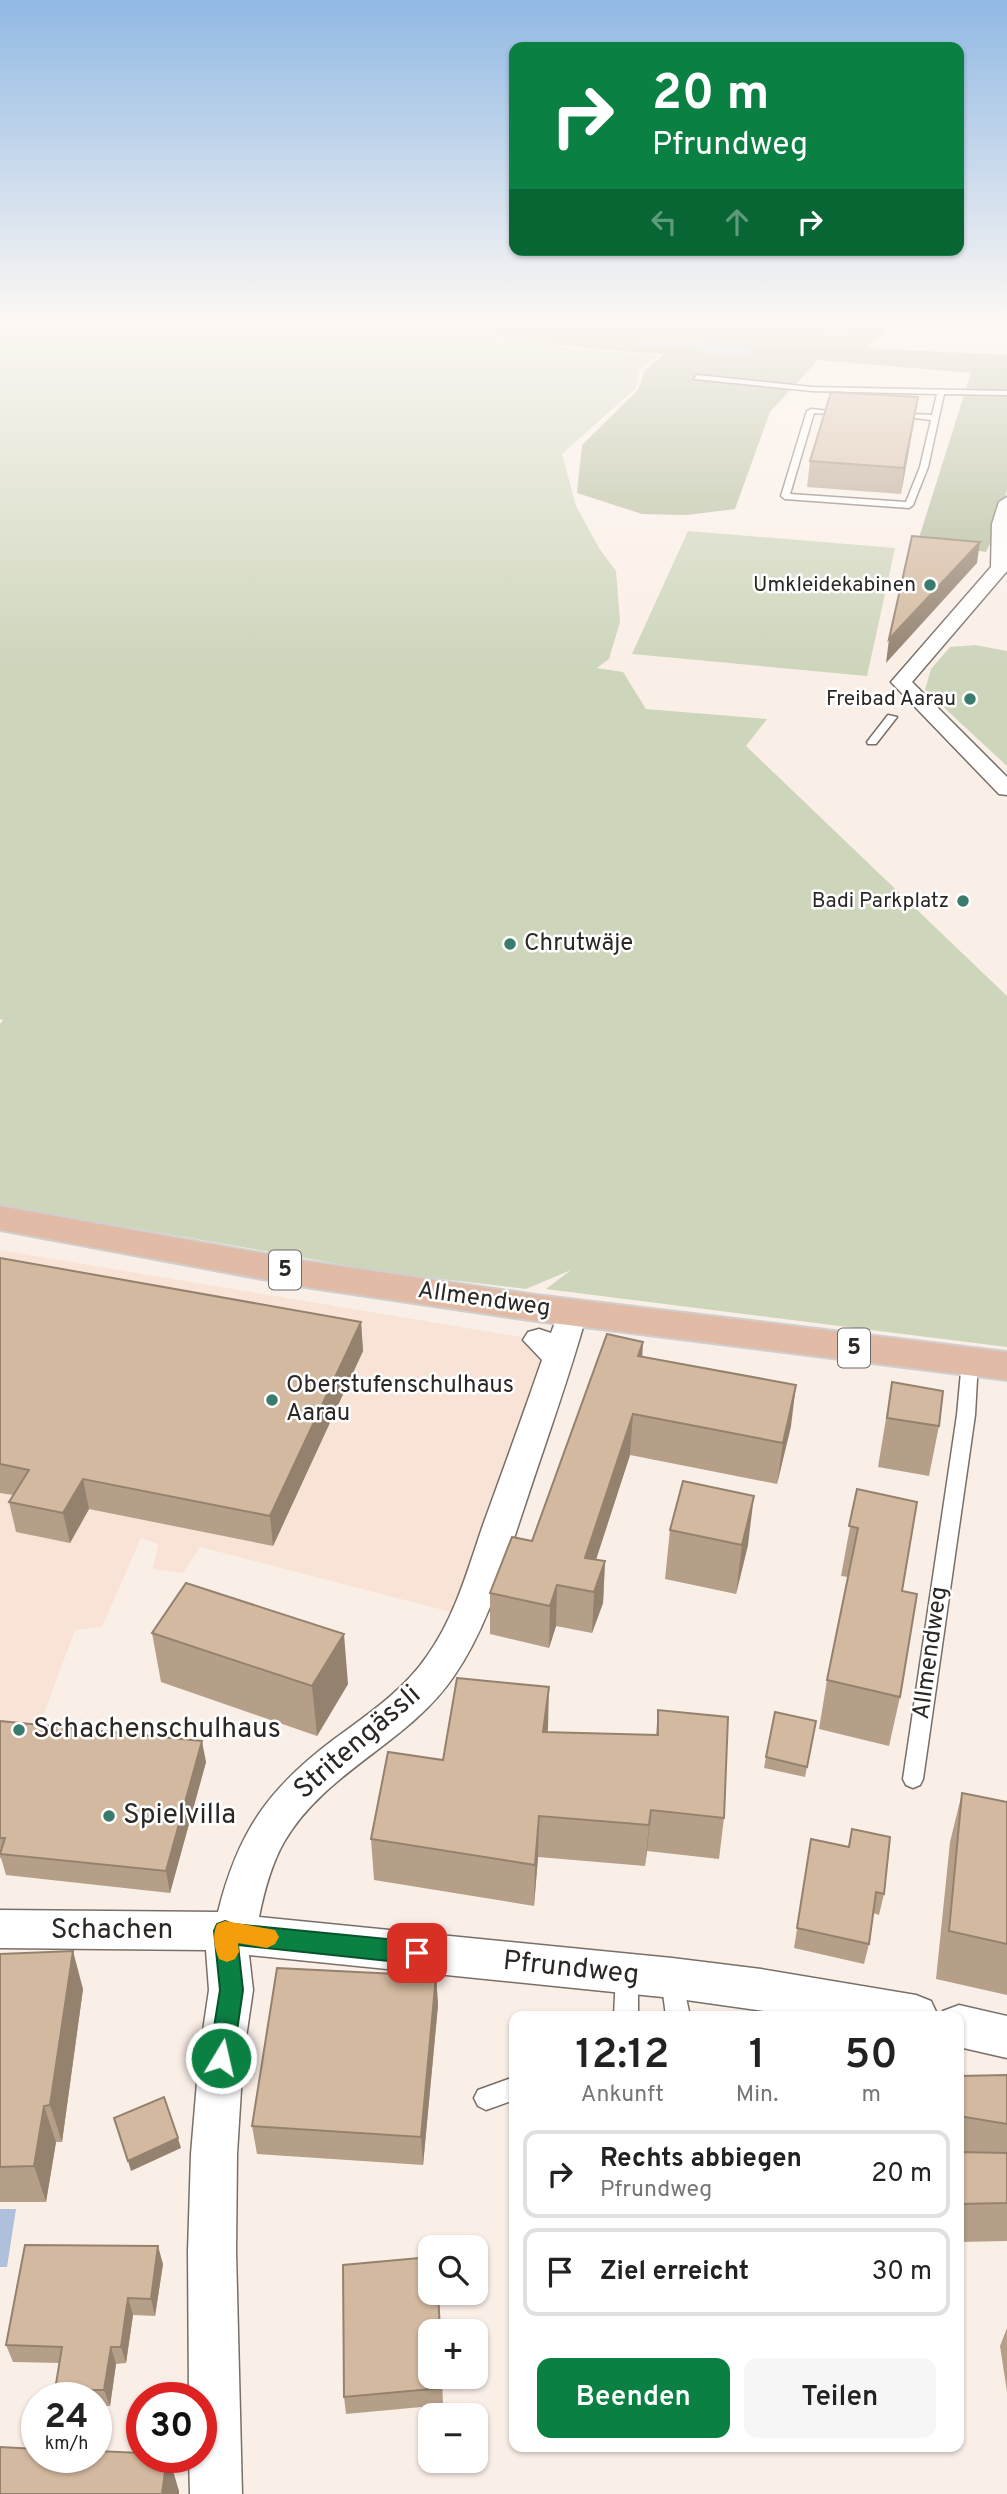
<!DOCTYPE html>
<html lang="de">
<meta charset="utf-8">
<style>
:root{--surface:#fff;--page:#f6f6f6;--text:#222;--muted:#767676;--line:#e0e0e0;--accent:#0b8043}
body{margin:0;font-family:Overpass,sans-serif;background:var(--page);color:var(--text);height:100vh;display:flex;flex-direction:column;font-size:26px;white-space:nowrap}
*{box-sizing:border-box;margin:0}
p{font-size:23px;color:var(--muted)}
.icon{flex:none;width:38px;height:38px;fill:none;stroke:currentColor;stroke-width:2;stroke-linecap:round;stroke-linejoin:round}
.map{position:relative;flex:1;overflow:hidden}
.details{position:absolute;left:509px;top:2011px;width:455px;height:441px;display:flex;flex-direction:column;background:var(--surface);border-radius:14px;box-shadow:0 2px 5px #0004}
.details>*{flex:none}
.guide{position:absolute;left:509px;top:42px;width:455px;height:214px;border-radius:14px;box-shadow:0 2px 5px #0004;background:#0b8043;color:#fff;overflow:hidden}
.controls{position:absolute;left:418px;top:2235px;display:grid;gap:14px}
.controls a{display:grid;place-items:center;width:70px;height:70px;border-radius:14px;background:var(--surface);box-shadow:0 2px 5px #0004;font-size:35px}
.speed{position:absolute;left:21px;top:2382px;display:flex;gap:14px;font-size:35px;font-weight:700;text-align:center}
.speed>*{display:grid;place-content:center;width:91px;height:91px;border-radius:50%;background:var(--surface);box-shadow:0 2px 5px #0004;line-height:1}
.speed small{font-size:18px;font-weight:400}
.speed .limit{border:10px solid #d22;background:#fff;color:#111}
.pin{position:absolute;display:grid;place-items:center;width:60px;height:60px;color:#fff;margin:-30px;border-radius:14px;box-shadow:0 4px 10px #0006}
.me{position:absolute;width:77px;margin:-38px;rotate:9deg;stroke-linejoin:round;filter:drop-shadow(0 0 5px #0008)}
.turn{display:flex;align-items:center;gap:24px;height:147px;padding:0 28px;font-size:32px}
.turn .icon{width:91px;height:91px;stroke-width:2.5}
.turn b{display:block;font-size:49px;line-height:60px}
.lanes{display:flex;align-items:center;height:66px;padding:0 28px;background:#0003;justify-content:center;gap:35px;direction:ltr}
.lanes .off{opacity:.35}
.eta{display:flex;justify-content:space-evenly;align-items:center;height:119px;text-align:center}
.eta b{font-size:42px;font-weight:600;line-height:49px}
.primary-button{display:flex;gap:14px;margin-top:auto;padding:14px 28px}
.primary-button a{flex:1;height:80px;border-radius:14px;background:var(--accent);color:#fff;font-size:28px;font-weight:600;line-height:80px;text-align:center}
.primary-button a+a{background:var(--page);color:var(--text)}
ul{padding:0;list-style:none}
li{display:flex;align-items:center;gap:21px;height:88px;margin:0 14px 10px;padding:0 14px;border:4px solid var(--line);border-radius:14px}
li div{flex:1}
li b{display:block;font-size:26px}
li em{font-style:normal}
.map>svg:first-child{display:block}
</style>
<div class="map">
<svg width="1007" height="2494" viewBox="0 0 1007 2494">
<rect width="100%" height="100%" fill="#faefe7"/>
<path fill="#f9e3d6" d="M0 1250 539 1340 559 1357 470 1617 200 1547 183 1573 153 1569 158 1544 141 1538 102 1627 75 1630 0 1831Z"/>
<g fill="#cdd5bb">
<path d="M0 319H478L477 333 570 348 659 355 639 369 636 388 562 454 576 506 599 548 616 571 620 622 609 659 597 668 623 672 646 709 767 719 746 746 1007 996V1347L546 1289 571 1270 526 1289 391 1273 0 1205V1024L3 1020 0 1019Z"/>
<path d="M688 531 895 548 867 676 632 654Z"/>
<path d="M975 645 1007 651V766L925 690 931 669 950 647Z"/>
</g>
<path fill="#b1ba99" d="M482 319H894L868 348 1007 355V489L1000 524 986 552 918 541 971 373 818 360 770 412 735 509 687 515 642 514 577 493 582 445 638 390 645 370 664 354C602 350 541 345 479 332Z"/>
<g fill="#afc0dd">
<path d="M661 339 748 345 750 353C721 360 716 352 690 348 674 345 656 347 640 346L638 342Z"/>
<path d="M0 2209H16L7 2267H0Z"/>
</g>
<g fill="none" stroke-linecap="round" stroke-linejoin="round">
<path stroke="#afc0dd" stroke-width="5" d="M772 319 848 335"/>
<defs>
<g id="service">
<path d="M697 375 812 387 1007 391V395L944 394 928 467 913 505 909 508 785 499 781 496 807 411 811 409 849 413 845 415 814 413 790 494 906 502 920 467 931 420 891 415 895 413 932 415 937 394 812 391 694 379Z"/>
<path d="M888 715 897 717 876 744H868L867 742Z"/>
<path d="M970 1355 976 1357 978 1361 975 1415 923 1779 920 1785 913 1788 906 1785 903 1779 957 1415 962 1361 964 1357Z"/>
<path d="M627 1964 635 1968 638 1975V2016H614L616 1975 619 1968Z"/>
<path d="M672 1967 680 1970 690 2016H666L661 1978 664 1970Z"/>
<path d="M514 2077V2100L486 2110 478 2106 474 2098 478 2090Z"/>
</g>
<g id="minor">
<path d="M1007 497V571L912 682 1007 777V795L999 794 891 682 991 567 992 524 999 502Z"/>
<path d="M572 1303 583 1306 587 1313C569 1378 546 1441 525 1505 505 1564 489 1625 454 1676 409 1743 325 1771 284 1842 271 1865 264 1892 259 1917L672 1958 761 1969 916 1995 931 2001 938 2016H799L672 1998 249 1955 253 1990 243 2058 237 2154 236 2251 242 2494H190L189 2457H201V2398H189L188 2251 191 2154 199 2058 209 1990 206 1950 0 1948V1910L218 1912C238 1832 268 1789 333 1740 367 1715 403 1691 427 1656 455 1617 468 1569 483 1525 503 1470 523 1415 542 1360L523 1340 528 1332 539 1329 551 1333 561 1306Z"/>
<path d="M959 2005 1007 2016V2058L959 2047V2016H941L943 2011Z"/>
</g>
<path id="primary" d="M0 1206 305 1261 536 1295 1007 1352V1380L536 1321 305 1287 0 1230Z"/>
</defs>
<use href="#service" stroke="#786f67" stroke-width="3"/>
<use href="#minor" stroke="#786f67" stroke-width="3"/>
<use href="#primary" stroke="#d0cfcf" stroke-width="4"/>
<use href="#service" fill="#fff" fill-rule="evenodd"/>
<use href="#minor" fill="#fff" fill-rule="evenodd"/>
<use href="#primary" fill="#e1bba6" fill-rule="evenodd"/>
</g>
<g fill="#b59f89">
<path d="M918 397 914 422 901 494 807 487 810 461Z"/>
<path d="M0 1258 361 1322 363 1351 273 1546 89 1509 70 1543 16 1532 9 1502 13 1495 0 1493Z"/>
<path d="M642 1357 791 1426 777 1484 630 1455 596 1560 605 1561 603 1603 592 1633 556 1626 549 1648 490 1634V1593L532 1541Z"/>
<path d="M892 1382 939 1426 929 1476 878 1467Z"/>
<path d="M857 1489 902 1591 900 1697 889 1746 819 1729 827 1680 848 1577 841 1576Z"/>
<path d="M670 1530 748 1545 736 1594 665 1579Z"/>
<path d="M152 1633 348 1684 317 1736 161 1682Z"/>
<path d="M658 1710 724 1818 719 1859 647 1851 645 1866 538 1857 534 1906 374 1880 371 1839 443 1760 548 1728 547 1732 656 1735Z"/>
<path d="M0 1721 206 1762 170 1893 6 1875 1 1858H0Z"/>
<path d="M816 1721 805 1777 764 1768 766 1757Z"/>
<path d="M962 1793 1007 1802V1995L936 1979 950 1842Z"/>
<path d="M852 1829 884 1894 879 1915 873 1913 869 1944 864 1964 794 1948 811 1839 848 1847Z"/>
<path d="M0 1954 83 1989 62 2142H56L46 2202H0Z"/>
<path d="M436 1976 438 2005 423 2165 257 2154 252 2126Z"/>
<path d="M1007 2075V2241L959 2242V2152H967L959 2151V2076Z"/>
<path d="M163 2264 155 2316 133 2315 126 2363 116 2364 110 2406H96V2398H58L55 2390 60 2363 13 2362 6 2345Z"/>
<path d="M1007 2328V2392L1000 2346Z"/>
<path d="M442 2376 443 2405 346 2414 344 2397Z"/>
</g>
<g fill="#94826f">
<path d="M918 397 914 422 901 494 904 468Z"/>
<path d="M980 542 977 563 886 663 889 639Z"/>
<path d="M361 1322 363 1351 273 1546 270 1516Z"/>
<path d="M643 1342 641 1382 638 1356Z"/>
<path d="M796 1385 791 1426 777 1484 783 1443Z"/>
<path d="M633 1414 630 1455 586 1590 585 1558Z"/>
<path d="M83 1479 89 1509 70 1543 63 1513Z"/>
<path d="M754 1496 748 1545 736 1594 742 1545Z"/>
<path d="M605 1561 603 1603 592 1633 594 1592Z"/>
<path d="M557 1585 556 1626 549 1648 550 1606Z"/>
<path d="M344 1634 348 1684 317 1736 312 1686Z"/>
<path d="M549 1687 548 1728 542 1773 543 1732Z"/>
<path d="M202 1741 206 1762 170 1893 166 1871Z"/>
<path d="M651 1810 647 1851 645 1866 649 1825Z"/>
<path d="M539 1816 538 1857 534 1906 535 1865Z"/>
<path d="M73 1951 83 1989 62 2142 50 2105Z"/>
<path d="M436 1976 438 2005 423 2165 421 2137Z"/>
<path d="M44 2106 56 2142 46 2202 34 2166Z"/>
<path d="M178 2138 181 2148 131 2171 128 2161Z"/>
<path d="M158 2246 163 2264 155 2316 151 2299Z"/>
<path d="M128 2298 133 2315 126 2363 121 2347Z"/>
<path d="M111 2347 116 2364 110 2406 104 2390Z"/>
<path d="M167 2457H169L179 2491V2494H162Z"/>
</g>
<g fill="#d3b99f" stroke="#94826f" stroke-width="2">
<path d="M831 392 918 397 904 468 810 461Z"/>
<path d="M912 536 980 542 889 639Z"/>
<path d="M0 1258 361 1322 270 1516 83 1479 63 1513 9 1502 29 1470 0 1464Z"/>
<path d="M607 1334 643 1342 638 1356 796 1385 783 1443 633 1414 585 1558 605 1561 594 1592 557 1585 550 1606 490 1593 512 1537 532 1541Z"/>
<path d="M892 1382 943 1391 939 1426 887 1418Z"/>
<path d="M683 1481 754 1496 742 1545 670 1530Z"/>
<path d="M857 1489 917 1502 902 1591 917 1594 900 1697 827 1680 858 1528 849 1526Z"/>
<path d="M186 1583 344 1634 312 1686 152 1633Z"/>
<path d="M457 1678 549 1687 543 1732 658 1735V1710L728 1717 724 1818 651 1810 649 1825 539 1816 535 1865 371 1839 388 1752 443 1760Z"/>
<path d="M775 1712 816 1721 807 1767 766 1757Z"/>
<path d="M0 1721 202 1741 166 1871 0 1854 5 1838H0Z"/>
<path d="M962 1793 1007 1802V1944L949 1931Z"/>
<path d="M852 1829 890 1837 884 1894 876 1892 869 1944 797 1928 811 1839 849 1847Z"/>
<path d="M73 1951 50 2105 44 2106 34 2166 0 2167V1954Z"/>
<path d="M277 1968 436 1976 421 2137 252 2126Z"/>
<path d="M1007 2075V2124L959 2116V2076Z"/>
<path d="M164 2097 178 2138 128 2161 114 2118Z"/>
<path d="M959 2152 1007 2153V2203L959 2204Z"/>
<path d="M25 2245 158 2246 151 2299 128 2298 121 2347H111L104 2390H55L62 2347 6 2345Z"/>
<path d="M430 2257V2292H438L440 2331H430V2376H442V2388L344 2397 343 2265Z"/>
<path d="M0 2447 37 2449V2457H96V2451L142 2453V2457H167L162 2494H0Z"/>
</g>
<linearGradient id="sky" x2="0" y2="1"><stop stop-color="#91b9e4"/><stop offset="0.48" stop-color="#fdf8f4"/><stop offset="1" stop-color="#fdf8f4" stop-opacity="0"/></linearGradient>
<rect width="1007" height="668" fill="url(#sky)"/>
<path fill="#0b8043" stroke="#07532c" stroke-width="2" d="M225 1921 233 1924 417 1942 425 1946 429 1953 425 1960 417 1964 238 1945 243 1990 233 2058 230 2066 221 2069 213 2066 209 2058 220 1990 214 1931 217 1924Z"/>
<path fill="#f59e0b" d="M225 1921 275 1930 279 1937 275 1944 267 1948 238 1943 239 1952 235 1959 227 1962 219 1959C214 1948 212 1935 217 1924Z"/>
<g fill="#397b6c" stroke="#fff" stroke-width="2.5">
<circle cx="930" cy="585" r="7"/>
<circle cx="970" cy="699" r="7"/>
<circle cx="963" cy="901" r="7"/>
<circle cx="510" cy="944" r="7"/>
<circle cx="272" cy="1400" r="7"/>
<circle cx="19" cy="1730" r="7"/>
<circle cx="109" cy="1816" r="7"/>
</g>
<g text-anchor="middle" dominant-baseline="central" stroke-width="5" stroke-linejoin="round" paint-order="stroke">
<g font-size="21" fill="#2b2724" stroke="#fff" text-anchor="end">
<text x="916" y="585">Umkleidekabinen</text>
<text x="956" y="699">Freibad Aarau</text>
<text x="949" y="901">Badi Parkplatz</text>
</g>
<g fill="#fff" stroke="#6b6866" stroke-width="2">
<rect x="269" y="1250.5" width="32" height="39" rx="5"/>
<rect x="838" y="1328.5" width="32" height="39" rx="5"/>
</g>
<g font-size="23" font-weight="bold" fill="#2b2724">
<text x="285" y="1270">5</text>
<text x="854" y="1348">5</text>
</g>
<g font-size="24" fill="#2b2724" stroke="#fff" text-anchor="start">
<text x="524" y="944">Chrutwäje</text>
<text x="286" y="1386">Oberstufenschulhaus<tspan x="286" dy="28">Aarau</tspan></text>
</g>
<g font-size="24" fill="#2b2724" stroke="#fff">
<text transform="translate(484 1300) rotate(8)">Allmendweg</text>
<text transform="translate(931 1653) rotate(-82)">Allmendweg</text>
</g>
<g font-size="28" fill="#2b2724" stroke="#fff" text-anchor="start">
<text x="33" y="1730">Schachenschulhaus</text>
<text x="123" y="1816">Spielvilla</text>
</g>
<g font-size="28" fill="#2b2724" stroke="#fff">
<text transform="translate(358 1743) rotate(-41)">Stritengässli</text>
<text x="112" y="1931">Schachen</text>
<text transform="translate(571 1969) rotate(6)">Pfrundweg</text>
</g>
</g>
</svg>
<div class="controls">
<a><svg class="icon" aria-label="search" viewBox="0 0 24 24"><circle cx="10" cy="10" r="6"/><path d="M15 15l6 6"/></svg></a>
<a>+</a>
<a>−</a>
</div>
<div class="speed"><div>24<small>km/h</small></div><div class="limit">30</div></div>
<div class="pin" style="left:417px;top:1953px;background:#d93025"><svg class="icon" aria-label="arrive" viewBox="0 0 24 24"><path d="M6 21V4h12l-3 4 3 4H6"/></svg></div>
<svg class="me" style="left:221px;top:2058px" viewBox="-20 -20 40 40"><circle r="17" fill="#0b8043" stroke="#fff" stroke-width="3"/><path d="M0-11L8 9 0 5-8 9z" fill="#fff"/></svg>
<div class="guide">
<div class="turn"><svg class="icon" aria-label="right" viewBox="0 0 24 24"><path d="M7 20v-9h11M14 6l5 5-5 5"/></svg><div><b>20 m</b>Pfrundweg</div></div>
<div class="lanes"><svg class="icon off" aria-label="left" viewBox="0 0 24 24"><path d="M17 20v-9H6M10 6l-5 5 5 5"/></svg><svg class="icon off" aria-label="ahead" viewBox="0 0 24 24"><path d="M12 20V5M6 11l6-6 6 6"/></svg><svg class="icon" aria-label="right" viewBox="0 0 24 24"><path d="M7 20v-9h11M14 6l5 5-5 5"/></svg></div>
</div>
<section class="details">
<div class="eta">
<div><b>12:12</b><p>Ankunft</p></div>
<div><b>1</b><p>Min.</p></div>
<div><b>50</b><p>m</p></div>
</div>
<ul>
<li><svg class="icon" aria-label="right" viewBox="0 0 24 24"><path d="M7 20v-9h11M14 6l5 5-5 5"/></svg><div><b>Rechts abbiegen</b><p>Pfrundweg</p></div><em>20 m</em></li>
<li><svg class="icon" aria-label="arrive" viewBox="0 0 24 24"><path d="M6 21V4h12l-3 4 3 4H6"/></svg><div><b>Ziel erreicht</b></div><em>30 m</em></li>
</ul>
<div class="primary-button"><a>Beenden</a><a>Teilen</a></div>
</section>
</div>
